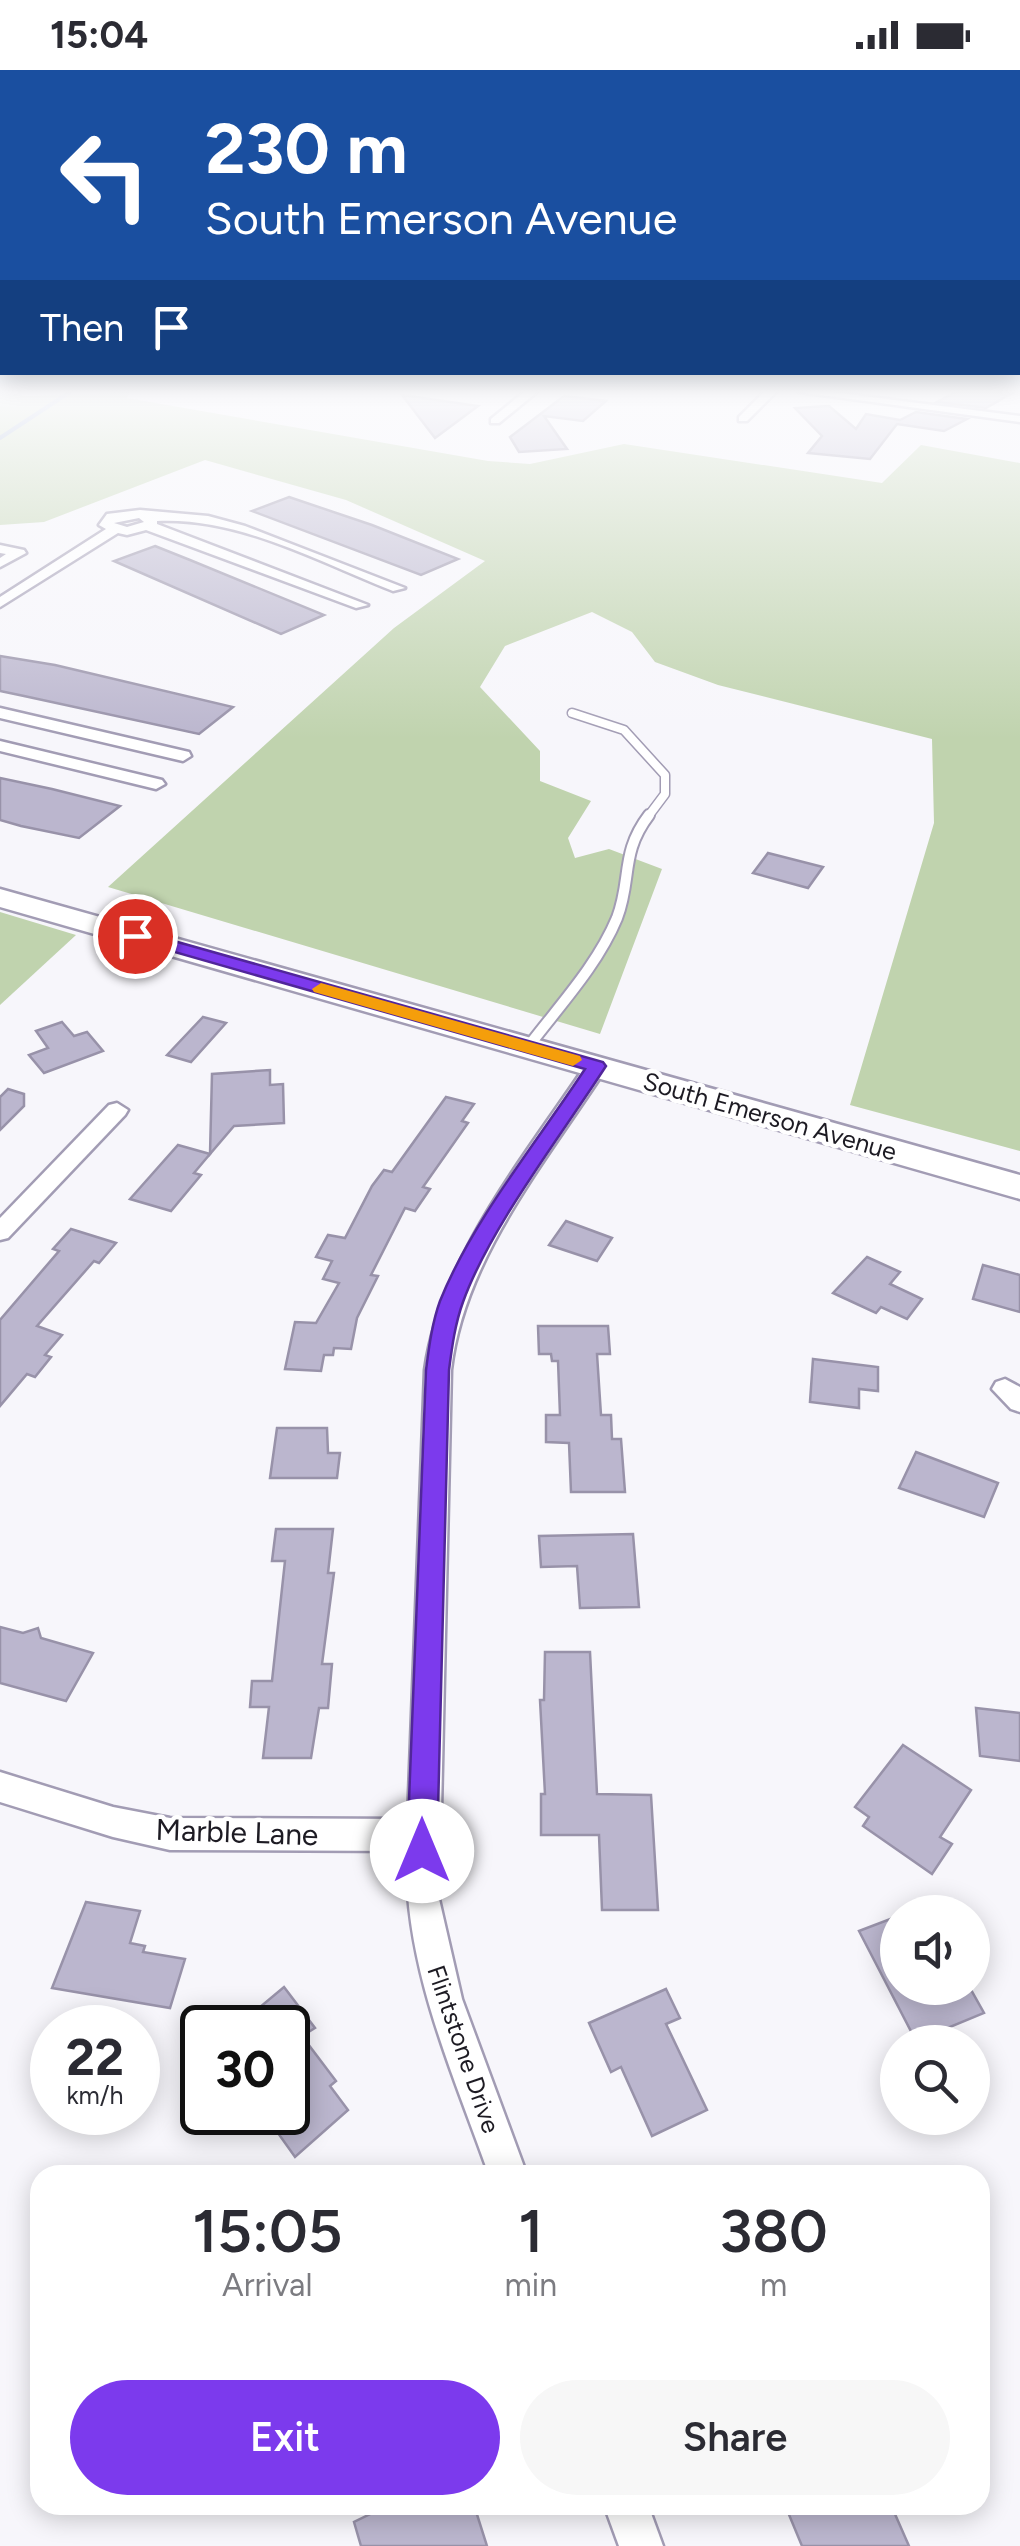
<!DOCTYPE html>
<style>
:root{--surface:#fff;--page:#f7f7f7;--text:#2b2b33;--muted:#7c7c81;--accent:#7c3aed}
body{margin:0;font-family:Figtree,sans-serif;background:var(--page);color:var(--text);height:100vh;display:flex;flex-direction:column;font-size:38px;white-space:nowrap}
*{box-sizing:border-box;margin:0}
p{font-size:32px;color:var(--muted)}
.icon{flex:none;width:55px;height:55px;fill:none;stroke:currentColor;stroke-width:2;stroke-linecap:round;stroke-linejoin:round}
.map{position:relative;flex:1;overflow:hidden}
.drawer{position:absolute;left:30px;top:2095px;width:960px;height:350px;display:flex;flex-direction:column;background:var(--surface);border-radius:30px;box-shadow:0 5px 25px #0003}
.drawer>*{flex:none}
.banner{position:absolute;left:0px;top:0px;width:1020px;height:305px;box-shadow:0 5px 25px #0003;background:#1a4fa0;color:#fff;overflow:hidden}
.controls{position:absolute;left:880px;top:1825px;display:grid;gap:20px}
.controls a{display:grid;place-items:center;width:110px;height:110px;border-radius:50%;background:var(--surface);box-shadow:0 5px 25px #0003;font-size:50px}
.speed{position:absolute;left:30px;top:1935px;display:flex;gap:20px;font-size:50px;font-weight:700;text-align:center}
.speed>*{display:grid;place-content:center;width:130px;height:130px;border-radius:50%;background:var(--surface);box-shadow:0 5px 25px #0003;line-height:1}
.speed small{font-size:25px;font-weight:400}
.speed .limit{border:5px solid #111;border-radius:15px;background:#fff;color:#111}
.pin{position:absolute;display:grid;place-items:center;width:85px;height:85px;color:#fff;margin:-42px;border:5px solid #fff;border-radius:50%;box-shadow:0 2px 10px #0007}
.me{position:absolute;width:110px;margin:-55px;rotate:0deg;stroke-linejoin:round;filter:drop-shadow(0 0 8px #0008)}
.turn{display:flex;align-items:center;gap:35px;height:210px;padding:0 40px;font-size:45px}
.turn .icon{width:130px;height:130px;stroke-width:2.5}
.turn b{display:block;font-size:70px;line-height:85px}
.then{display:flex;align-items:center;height:95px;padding:0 40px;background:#0003;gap:20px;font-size:38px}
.eta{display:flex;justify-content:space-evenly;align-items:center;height:170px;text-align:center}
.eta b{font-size:60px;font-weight:600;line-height:70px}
.cta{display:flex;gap:20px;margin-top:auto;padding:20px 40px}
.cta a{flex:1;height:115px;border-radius:60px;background:var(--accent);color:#fff;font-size:40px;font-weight:600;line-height:115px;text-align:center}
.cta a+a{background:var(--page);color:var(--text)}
.status{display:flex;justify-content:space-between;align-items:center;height:70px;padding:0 50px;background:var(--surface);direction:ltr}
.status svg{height:28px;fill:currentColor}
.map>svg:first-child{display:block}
</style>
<div class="status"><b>15:04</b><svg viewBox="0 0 49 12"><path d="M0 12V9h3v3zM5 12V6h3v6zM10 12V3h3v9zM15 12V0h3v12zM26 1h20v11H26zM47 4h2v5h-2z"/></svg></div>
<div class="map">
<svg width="1020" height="2476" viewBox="0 0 1020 2476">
<rect width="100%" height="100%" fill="#f7f6fb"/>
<g fill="#c0d3ae">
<path d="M0 322 27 326 130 322 127 328 488 391 530 394 624 374 882 413 921 375 1020 393V1081L850 1035 934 753 932 669 718 615 655 592 632 562 592 542 505 576 480 617 540 681V711L591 731 568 768 575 788 609 779 662 799 600 964 108 817 394 558 485 491 346 430 205 390 44 452 0 455Z"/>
<path d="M0 842 76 865 0 935Z"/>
</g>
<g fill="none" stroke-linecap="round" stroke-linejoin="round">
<path stroke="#859dc5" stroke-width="4" d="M0 368 70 322"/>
</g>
<g fill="#bbb6ce" stroke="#9892a9" stroke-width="2.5">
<path d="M956 322H1014L986 338 937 332Z"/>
<path d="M402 325 478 336 435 368Z"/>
<path d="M564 326 606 331 583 351 544 346 567 379 519 382 510 367Z"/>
<path d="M829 336 856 359 866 344 900 350 916 342 967 349 944 361 897 354 870 389 808 383 822 366 795 338Z"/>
<path d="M289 427 372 455 458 489 421 505 252 441Z"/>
<path d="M155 476 190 490 324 545 281 564 114 491Z"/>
<path d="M0 586 55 595 233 637 199 664 24 626 0 621Z"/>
<path d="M0 708 52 719 120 736 79 768 21 756 0 750Z"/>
<path d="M768 783 823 797 808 818 753 803Z"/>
<path d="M203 947 226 953 191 992 167 985Z"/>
<path d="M62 952 74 966 87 962 103 981 44 1003 29 985 48 978 36 961Z"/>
<path d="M270 1000V1015L283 1014 284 1053 234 1056 210 1084 212 1004Z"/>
<path d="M8 1019 24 1024V1036L0 1060V1027Z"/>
<path d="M446 1027 474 1034 462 1051 468 1053 423 1117 430 1119 415 1141 405 1138 371 1205 378 1206 357 1248 351 1279 334 1278 333 1285H324L321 1301 285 1299 295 1252 316 1253 339 1213 323 1209 332 1191 316 1187 328 1165 345 1168 372 1116 384 1100 392 1102Z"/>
<path d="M178 1075 210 1084 194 1103 201 1105 171 1141 130 1129Z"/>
<path d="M566 1151 612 1168 597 1191 549 1175Z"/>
<path d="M71 1159 116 1173 99 1193 94 1191 37 1256 62 1265 45 1285 51 1287 35 1307 27 1304 0 1336V1250L59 1181 53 1179Z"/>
<path d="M867 1187 900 1202 890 1214 922 1229 907 1249 881 1237 876 1243 833 1223Z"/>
<path d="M983 1195 1020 1205V1242L973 1229Z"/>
<path d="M538 1256H608L610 1284H597L601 1345H611L612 1369H621L625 1422H571L569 1373 546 1372V1345H560L558 1291H552L551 1284H539Z"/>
<path d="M813 1289 878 1297V1321L859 1319V1338L810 1332Z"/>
<path d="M277 1358H327L328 1383H340L337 1408H270Z"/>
<path d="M916 1382 998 1413 984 1447 899 1418Z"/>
<path d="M276 1459H333L328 1503H334L322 1594H332L328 1638H319L311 1688H263L269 1637H250L252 1611H272L285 1491H272Z"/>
<path d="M633 1464 639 1537 580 1538 577 1496 541 1497 539 1466Z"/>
<path d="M0 1557 23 1563 38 1558 41 1568 93 1583 66 1631 0 1613Z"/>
<path d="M545 1582H590L597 1724 651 1725 658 1840H602L599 1765H541V1724H545L540 1630H544Z"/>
<path d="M976 1638 1020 1643V1691L980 1686Z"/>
<path d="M903 1675 971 1720 940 1767 952 1774 932 1804 863 1756 869 1747 855 1737Z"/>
<path d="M86 1832 140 1841 130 1873 145 1876 143 1882 185 1889 170 1938 52 1918Z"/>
<path d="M898 1846V1918H970L984 1943 916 1971 859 1861Z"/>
<path d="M284 1917 315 1958 302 1966 336 2011 330 2016 348 2040 295 2087 263 2042H288V1958H235Z"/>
<path d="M666 1919 680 1948 666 1954 707 2040 652 2066 621 1997 611 2002 589 1953Z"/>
<path d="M389 2435H474L487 2476H361L354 2452Z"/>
<path d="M785 2435H891L909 2476H802Z"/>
</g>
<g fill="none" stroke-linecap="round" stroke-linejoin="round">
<defs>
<path id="service-far1" d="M572 643 624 660 665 705V724L647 748"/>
<path id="service" d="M528 977C559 936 597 896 617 848 632 809 620 783 649 745"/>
<g id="minor">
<path d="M524 322H537L499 353H491V349Z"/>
<path d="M764 322H776L747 351H739V347Z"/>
<path d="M799 322H831L1020 346V352Z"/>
<path d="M140 440 208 446 245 456 405 518 393 521C319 492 239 447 157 451V454L368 535 356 538 146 460 127 465 118 463 0 537V527L106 459 99 455 107 444ZM139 448 144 452 127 457 114 453Z"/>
<path d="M0 475 24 480 26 483 0 497V488L6 484 0 483Z"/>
<path d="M0 638 189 682 191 686 183 691 0 648Z"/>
<path d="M0 671 162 710 165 714 156 719 0 681Z"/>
<path d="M596 990 607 997C547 1090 464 1188 451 1300L439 1829 462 1929 527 2105H489C452 2000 403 1894 407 1781L170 1780 113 1767 0 1732V1702L113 1737 170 1748 408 1749 425 1300C440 1188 526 1085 588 992Z"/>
<path d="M117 1033 128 1040 125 1045 8 1168 0 1170V1148L109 1035Z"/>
<path d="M1005 1309 1020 1317V1342L1011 1339 992 1319 996 1312Z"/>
<path d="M604 2435H648L663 2476H619Z"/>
</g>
<path id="primary" d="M0 819 1020 1105V1129L0 837Z"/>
</defs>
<use href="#service-far1" stroke="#a29cb4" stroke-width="11"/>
<use href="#service" stroke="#a29cb4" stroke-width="14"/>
<use href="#minor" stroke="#a29cb4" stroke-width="5"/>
<use href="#primary" stroke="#a29cb4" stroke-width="5"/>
<use href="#service-far1" stroke="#fff" stroke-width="8"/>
<use href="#service" stroke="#fff" stroke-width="10"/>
<use href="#minor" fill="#fff" fill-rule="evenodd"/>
<use href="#primary" fill="#fff" fill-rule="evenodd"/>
</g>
<linearGradient id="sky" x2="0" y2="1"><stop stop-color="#80abda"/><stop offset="0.48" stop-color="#fbfbfd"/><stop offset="1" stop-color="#fbfbfd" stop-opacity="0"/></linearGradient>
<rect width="1020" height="669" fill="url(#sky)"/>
<path fill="#7c3aed" stroke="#51269a" stroke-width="2.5" d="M135 860 603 992 606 996C561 1066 490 1157 463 1232 455 1254 452 1277 449 1300L437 1781 433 1791 422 1796 412 1791 407 1781 426 1300C429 1277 432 1253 440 1231 472 1151 537 1072 585 999L129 869 126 866Z"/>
<path fill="#f59e0b" d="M321 913 580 986 582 990 573 996 314 922 312 919Z"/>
<g text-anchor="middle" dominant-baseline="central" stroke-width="9" stroke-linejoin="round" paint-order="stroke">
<g font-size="25" fill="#1d1b23" stroke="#fff">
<text transform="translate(770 1046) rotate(16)">South Emerson Avenue</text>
<text transform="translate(464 1979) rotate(71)">Flintstone Drive</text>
</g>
<g font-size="30" fill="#1d1b23" stroke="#fff">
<text transform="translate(237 1762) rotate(2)">Marble Lane</text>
</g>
</g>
</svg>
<div class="controls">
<a><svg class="icon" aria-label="sound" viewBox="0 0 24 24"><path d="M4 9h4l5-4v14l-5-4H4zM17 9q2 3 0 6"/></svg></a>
<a><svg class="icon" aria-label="search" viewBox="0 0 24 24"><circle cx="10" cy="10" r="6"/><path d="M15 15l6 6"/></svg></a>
</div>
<div class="speed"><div>22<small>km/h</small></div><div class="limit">30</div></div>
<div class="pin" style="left:135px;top:866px;background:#d93025"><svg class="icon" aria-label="arrive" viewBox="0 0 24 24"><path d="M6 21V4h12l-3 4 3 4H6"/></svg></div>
<svg class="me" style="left:422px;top:1781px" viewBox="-20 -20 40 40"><circle r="19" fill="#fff"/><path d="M0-13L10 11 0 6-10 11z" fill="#7c3aed"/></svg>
<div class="banner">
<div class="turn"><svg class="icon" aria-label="left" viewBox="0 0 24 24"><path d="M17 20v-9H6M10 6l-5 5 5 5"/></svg><div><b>230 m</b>South Emerson Avenue</div></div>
<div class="then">Then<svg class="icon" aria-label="arrive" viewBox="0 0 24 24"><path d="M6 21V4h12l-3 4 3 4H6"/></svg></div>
</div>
<section class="drawer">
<div class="eta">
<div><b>15:05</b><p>Arrival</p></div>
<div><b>1</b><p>min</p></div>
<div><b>380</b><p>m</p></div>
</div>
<div class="cta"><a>Exit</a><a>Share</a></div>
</section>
</div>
